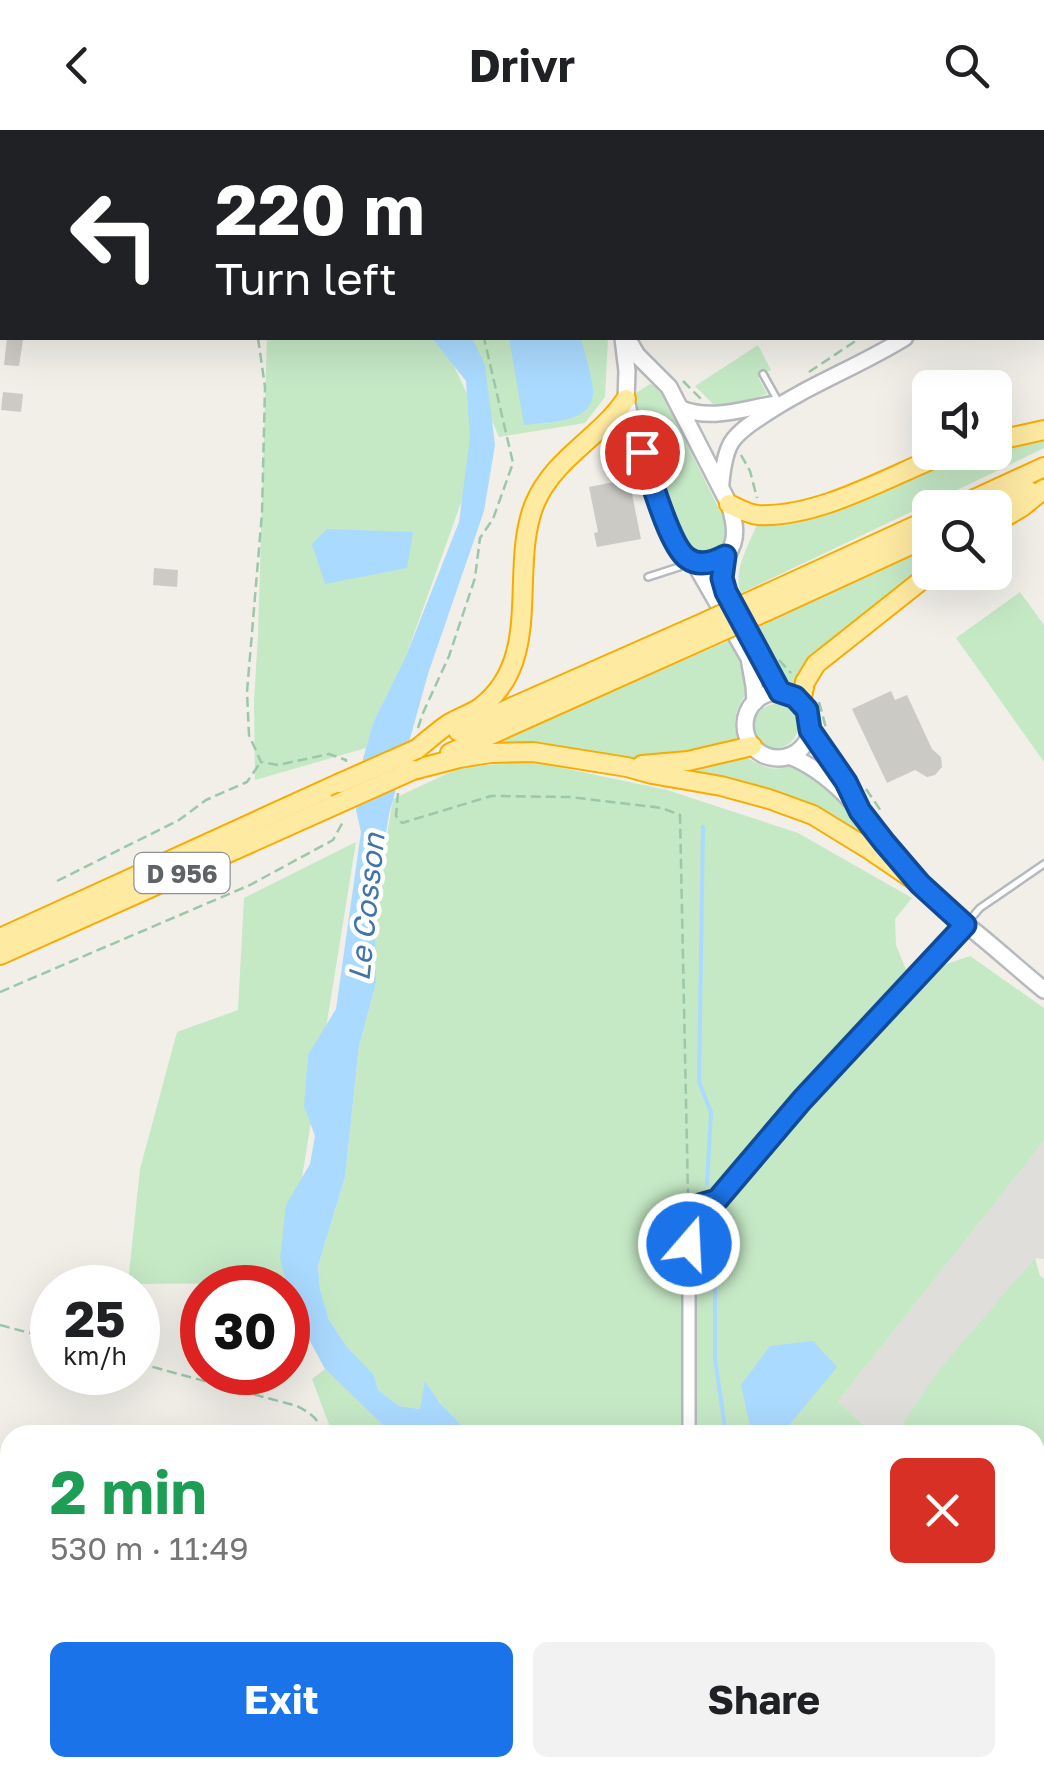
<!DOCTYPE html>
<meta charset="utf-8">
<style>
:root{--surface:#fff;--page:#f2f2f2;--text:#202124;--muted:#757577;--accent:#1a73e8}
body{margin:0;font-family:"Golos Text",sans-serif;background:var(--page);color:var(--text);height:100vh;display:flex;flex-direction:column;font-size:38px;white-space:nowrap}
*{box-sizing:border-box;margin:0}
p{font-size:32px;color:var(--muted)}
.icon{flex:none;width:55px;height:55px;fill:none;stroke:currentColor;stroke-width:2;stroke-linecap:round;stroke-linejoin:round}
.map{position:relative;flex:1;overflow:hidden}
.panel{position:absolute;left:0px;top:1295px;width:1045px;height:352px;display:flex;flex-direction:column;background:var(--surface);border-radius:30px 30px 0 0;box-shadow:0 10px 40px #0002}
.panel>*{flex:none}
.guide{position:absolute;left:0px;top:0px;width:1045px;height:210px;box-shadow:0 10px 40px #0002;background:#202124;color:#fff;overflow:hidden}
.controls{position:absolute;left:912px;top:240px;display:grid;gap:20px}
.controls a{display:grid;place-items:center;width:100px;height:100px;border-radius:15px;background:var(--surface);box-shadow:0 10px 40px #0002;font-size:50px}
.speed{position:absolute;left:30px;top:1135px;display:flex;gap:20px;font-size:50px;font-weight:700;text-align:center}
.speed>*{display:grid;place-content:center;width:130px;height:130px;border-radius:50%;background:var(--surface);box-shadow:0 10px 40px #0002;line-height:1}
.speed small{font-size:25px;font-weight:400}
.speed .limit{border:15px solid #d22;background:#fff;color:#111}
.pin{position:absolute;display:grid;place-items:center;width:85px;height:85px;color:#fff;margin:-42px;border:5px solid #fff;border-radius:50%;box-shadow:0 2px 10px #0007}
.me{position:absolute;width:110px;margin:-55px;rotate:19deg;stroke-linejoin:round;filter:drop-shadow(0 0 8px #0008)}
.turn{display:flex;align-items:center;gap:35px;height:210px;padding:0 50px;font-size:45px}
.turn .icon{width:130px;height:130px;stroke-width:2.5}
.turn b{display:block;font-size:70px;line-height:85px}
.round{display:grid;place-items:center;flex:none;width:105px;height:105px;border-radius:15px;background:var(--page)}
.headline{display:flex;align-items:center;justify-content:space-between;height:170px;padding:0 50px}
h1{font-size:60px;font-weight:700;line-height:75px;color:#1e9e55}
.cta{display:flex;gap:20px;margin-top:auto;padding:20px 50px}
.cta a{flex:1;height:115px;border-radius:15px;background:var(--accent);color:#fff;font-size:40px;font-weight:700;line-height:115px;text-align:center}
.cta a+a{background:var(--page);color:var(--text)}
header{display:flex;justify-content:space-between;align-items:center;height:130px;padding:0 50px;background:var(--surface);font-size:45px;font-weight:700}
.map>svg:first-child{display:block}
</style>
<header><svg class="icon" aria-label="back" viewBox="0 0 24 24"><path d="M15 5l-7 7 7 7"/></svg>Drivr<svg class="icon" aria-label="search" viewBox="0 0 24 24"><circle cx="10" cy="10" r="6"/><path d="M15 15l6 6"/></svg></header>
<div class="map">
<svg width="1044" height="1646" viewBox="0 0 1044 1646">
<rect width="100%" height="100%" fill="#f1efe8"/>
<path fill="#e0deda" d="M1044 1011V1129L1035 1128 896 1305H874L838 1271Z"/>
<g fill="#c5e8c5">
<path d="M240 0H571V2H241Z"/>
<path d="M267 208H441L469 268 472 342 406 526 373 593 366 618 255 650 254 572 258 504Z"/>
<path d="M452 208H608L605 267 585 293 499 307 462 222Z"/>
<path d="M758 215 771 240 758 247 767 264 748 270 715 276 695 256Z"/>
<path d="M650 254 658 257 663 266 724 389C732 423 700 437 681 406L636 273V263Z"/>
<path d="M1044 309V318L1001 339 741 463C732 441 750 413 758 392L980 323 995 322V319Z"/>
<path d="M930 416V434L849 500 811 527 797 560 782 549 754 499Z"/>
<path d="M1020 462 1044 495V632L956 508Z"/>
<path d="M733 509C740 524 750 540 748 557 746 568 746 563 741 572 733 586 734 598 738 613 705 620 673 628 639 629 587 630 535 620 485 615Z"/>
<circle cx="776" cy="596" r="22"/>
<path d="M740 625C750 629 760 636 770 638 779 640 787 636 795 637 818 641 847 679 862 697L858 706 669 641Z"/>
<path d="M529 631 667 660 798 703 912 768 895 789 896 815 909 847 970 826 1044 878V1011L838 1271 874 1305H471L440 1273 426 1252 421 1279 399 1276 378 1260 374 1245 347 1217 329 1190 320 1159 318 1136 345 1047 359 916 376 853 375 776 393 669 459 638Z"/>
<path d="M356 712 285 1153 128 1154 140 1039 177 902 238 880 244 768Z"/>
<path d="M1035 1128 1040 1146 1044 1149V1646H654L655 1638H1035V1305H895L939 1240Z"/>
<path d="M325 1239 387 1299 398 1305H333L312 1249Z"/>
<path d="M442 1638H638L637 1646H441Z"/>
</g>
<g fill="#aadaff">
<path d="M432 208H472L485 235 495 315 484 381 428 544 389 684 375 776 376 853 359 916 345 1047 318 1136 320 1159 329 1190 347 1217 374 1245 378 1260 399 1276 420 1279 425 1251 440 1273 471 1305H398L387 1299 325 1239 292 1178 280 1128 286 1075 310 1034 315 1006 304 976 308 925 336 879 361 702 356 680 363 629 373 593 406 526 459 392 470 308 466 251Z"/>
<path d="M509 208H581C584 221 594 252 593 264 591 294 545 292 524 295Z"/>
<path d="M327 399 413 402 407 438 325 454 312 414Z"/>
<path d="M813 1211 837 1237 781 1305H752L741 1255 770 1216Z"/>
</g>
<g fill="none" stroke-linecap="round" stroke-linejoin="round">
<g stroke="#aadaff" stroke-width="4">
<path d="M703 697 699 952 711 982 707 1054"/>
<path d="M710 1090 715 1134V1229L726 1305"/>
<path d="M734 1638 735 1646"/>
<path d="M997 1638 1007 1646"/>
<path d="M1036 1646 1044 1636"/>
</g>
</g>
<g fill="#cccac5">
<path d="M7 208 23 210 19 236 4 235Z"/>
<path d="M3 262 23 264 21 282 1 280Z"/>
<path d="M629 349 641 409 597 417 594 403 598 402 589 357Z"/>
<path d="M154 438 178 440 177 457 153 455Z"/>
<path d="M891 561 895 570 907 565 932 619 941 627 942 637 935 645 927 647 915 640 887 653 852 579Z"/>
</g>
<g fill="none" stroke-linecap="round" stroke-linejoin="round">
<defs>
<g id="service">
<path d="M763 244 778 271"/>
<path d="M648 447 679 437 684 430"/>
<path d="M967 793 980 778 1044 734"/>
</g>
<g id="minor">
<path d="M874 2 876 0"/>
<path d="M689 1305V1078L717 1070 803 969 965 795"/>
<path d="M644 1646 645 1638"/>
</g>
<g id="tertiary">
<path d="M1033 0V2"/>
<path d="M680 278C712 291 741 279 774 274"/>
<path d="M721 359C722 344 724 326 731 313 738 302 750 294 761 287 806 256 858 237 905 208"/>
</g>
<g id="secondary">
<path d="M582 0V2"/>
<path d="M623 208 627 241 626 269 629 283 674 410C686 432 703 439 725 425"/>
<path d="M627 208 637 225 669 257 729 374C733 386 737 400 733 413 728 428 720 430 723 449 726 474 766 537 780 562"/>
<path d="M694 432 749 528 754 556 755 572"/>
<circle cx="778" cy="595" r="33"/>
<path d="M810 600 851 664"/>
<path d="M789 626C853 650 892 731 942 776 954 787 967 795 979 805 1001 823 1022 842 1044 860"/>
</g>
<g id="trunk">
<path d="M995 311 1044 300"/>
<path d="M729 374C738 378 747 384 758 385 821 388 892 344 950 322"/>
<path d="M955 378 1044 337"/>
<path d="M993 378 1029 361"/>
<path d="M995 393 1022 377 1044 359"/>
<path d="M762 466 930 389"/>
<path d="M767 481 930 406"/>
<path d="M801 572 805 552 816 534 932 442"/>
<path d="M458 601 705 492"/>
<path d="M417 619C427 611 437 602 447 595 458 588 471 584 481 577 545 528 508 438 535 373 554 328 600 308 626 269"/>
<path d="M450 623 711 506"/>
<path d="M642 635 688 631 752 616"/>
<path d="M413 640 459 628 491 623 533 622 627 637 652 644 721 656 769 669 813 685 870 720 920 754"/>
<path d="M0 808 340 653"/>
<path d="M0 825 335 675"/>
</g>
</defs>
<use href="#service" stroke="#b5b8bc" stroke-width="10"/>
<use href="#minor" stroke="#b5b8bc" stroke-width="16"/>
<use href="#tertiary" stroke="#b5b8bc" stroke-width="19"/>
<use href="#secondary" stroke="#b6babf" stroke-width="20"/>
<use href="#trunk" stroke="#f9ab00" stroke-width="22"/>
<g stroke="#9cc7a9" stroke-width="2.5" stroke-dasharray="10 5" stroke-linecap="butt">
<path d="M195 0 196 2"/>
<path d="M442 0 444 2"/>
<path d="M522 0 523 2"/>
<path d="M514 2V0"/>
<path d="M0 138H2"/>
<path d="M258 208 265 257 262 383 247 562 249 605 261 632 278 635 329 624 346 630V632"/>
<path d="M809 242 860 208"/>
<path d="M683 251 702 270"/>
<path d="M741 325 750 341 757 368"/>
<path d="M779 530 791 543"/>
<path d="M819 572 826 598"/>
<path d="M418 598 423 583 449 526 475 448 480 408 493 389 513 333 484 208"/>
<path d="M866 659 881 681"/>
<path d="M398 663 396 686 402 693 491 666 570 667 662 678 680 685 688 1067"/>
<path d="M57 751 179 690 206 670 247 652 260 633"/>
<path d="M0 862 250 755 333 710 344 690"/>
<path d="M0 1195 52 1209"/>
<path d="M138 1233 297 1276C310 1283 321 1289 321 1305"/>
<path d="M311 1646 312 1638"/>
</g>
<use href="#service" stroke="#fff" stroke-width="5"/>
<use href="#minor" stroke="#fff" stroke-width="11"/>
<use href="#tertiary" stroke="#fff" stroke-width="14"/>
<use href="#secondary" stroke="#fff" stroke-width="15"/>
<use href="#trunk" stroke="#feeaa1" stroke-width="18"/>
<defs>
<g id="trunk-bridge">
<path d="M705 492 762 466"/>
<path d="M711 506 767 481"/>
<path d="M340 653 417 619"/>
<path d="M335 675 413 640"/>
</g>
</defs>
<use href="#trunk-bridge" stroke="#f9ab00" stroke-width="22" stroke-linecap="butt"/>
<use href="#trunk-bridge" stroke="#feeaa1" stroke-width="18"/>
</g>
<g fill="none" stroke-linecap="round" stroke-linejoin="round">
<defs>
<path id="route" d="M642 322C650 345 669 415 687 428 699 437 714 432 725 426L722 448 726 462 780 562 795 567 807 580 810 600 846 652 860 681 884 712 920 754 965 795 802 970 717 1070 689 1078V1114"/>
</defs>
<use href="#route" stroke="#114b97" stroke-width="25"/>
<use href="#route" stroke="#1a73e8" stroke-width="18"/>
</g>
<g text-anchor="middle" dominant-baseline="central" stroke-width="9" stroke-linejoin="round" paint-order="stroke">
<rect fill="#fff" stroke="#8f9295" stroke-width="2.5" x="134.5" y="723" width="95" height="40" rx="8"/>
<g font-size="25" font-weight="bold" fill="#5f6368">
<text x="182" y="743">D 956</text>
</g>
<g font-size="30" font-style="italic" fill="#4174aa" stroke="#fff">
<text transform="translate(366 777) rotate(-84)">Le Cosson</text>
</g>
</g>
</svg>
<div class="controls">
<a><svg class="icon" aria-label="sound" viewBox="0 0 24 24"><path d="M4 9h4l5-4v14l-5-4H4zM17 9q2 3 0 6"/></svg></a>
<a><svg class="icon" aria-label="search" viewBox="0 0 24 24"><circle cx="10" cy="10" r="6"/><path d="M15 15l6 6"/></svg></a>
</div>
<div class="speed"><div>25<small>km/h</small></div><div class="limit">30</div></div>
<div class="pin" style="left:642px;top:322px;background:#d93025"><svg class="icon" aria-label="arrive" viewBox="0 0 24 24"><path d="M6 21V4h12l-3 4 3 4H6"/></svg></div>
<svg class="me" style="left:689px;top:1114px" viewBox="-20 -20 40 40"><circle r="17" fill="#1a73e8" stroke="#fff" stroke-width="3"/><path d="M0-11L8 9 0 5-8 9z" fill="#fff"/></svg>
<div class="guide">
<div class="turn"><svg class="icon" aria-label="left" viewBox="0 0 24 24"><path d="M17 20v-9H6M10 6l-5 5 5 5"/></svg><div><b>220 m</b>Turn left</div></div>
</div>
<section class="panel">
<div class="headline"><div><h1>2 min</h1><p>530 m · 11:49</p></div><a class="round" style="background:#d93025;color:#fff"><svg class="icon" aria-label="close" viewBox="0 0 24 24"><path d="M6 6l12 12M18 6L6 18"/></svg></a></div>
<div class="cta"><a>Exit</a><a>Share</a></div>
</section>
</div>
